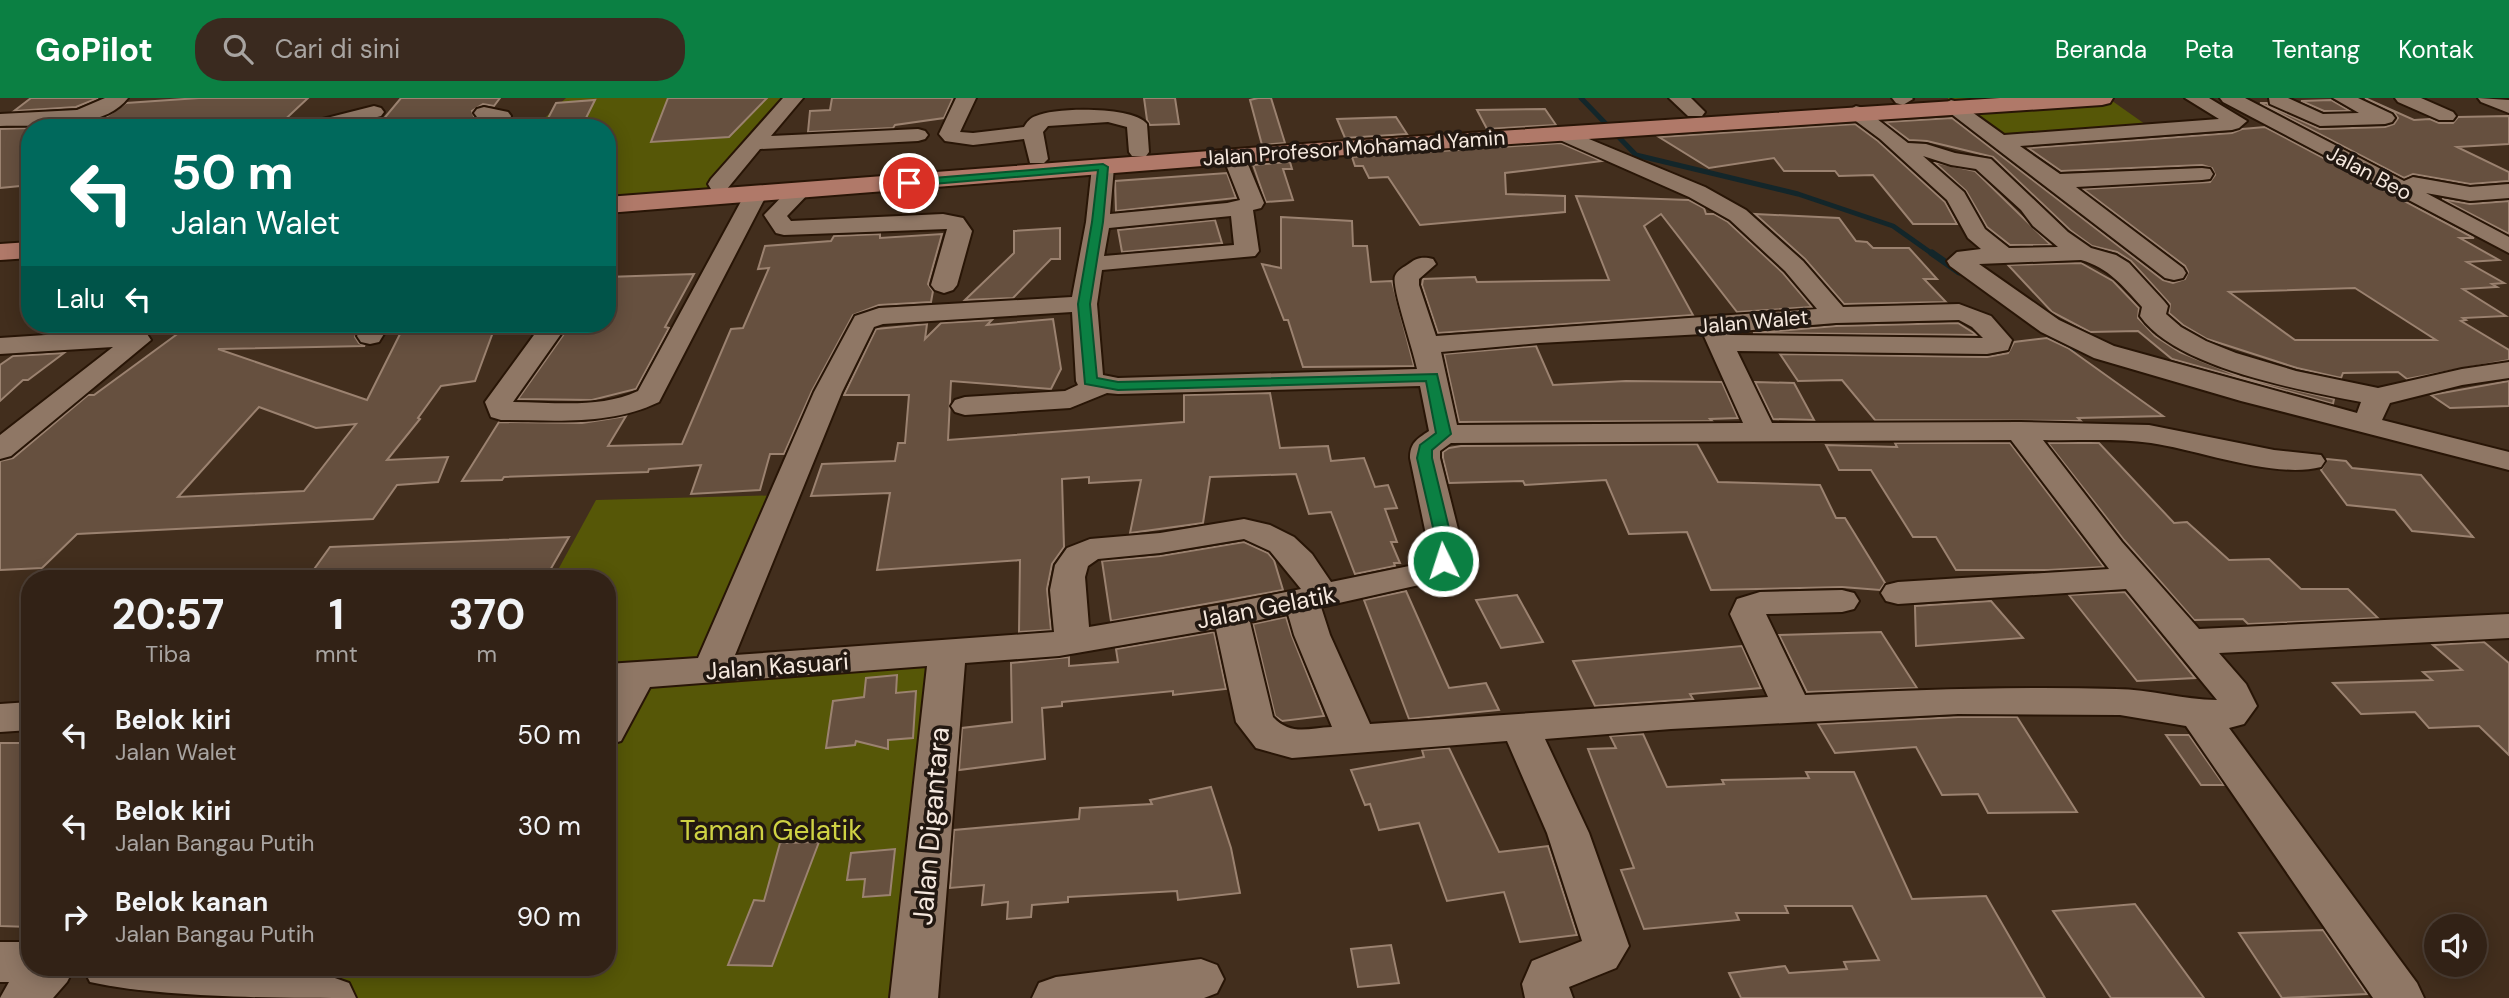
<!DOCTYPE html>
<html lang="id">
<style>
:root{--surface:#322216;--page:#3a2a1f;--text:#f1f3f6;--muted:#a8a4a1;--line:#4d3f35;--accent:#0b8043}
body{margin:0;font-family:"DM Sans",sans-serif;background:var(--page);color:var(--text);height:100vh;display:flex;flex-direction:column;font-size:26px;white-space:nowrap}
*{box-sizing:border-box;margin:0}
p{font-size:23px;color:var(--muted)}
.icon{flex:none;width:38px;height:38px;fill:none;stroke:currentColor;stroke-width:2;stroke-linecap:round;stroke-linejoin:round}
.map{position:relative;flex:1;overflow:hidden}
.sheet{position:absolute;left:21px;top:472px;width:595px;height:406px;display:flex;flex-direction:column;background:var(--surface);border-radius:28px;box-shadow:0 4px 18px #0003,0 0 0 2px var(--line)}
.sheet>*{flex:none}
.top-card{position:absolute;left:21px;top:21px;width:595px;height:214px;border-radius:28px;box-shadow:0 4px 18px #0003,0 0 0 2px var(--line);background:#00695c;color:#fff;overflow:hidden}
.tools{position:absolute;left:2424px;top:816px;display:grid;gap:14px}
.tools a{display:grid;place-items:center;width:63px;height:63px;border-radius:50%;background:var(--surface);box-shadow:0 4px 18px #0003,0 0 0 2px var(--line);font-size:35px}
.pin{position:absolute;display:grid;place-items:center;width:60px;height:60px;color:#fff;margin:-30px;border:4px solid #fff;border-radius:50%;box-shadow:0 2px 7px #0007}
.me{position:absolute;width:77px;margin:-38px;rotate:356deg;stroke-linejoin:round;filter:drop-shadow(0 0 5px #0008)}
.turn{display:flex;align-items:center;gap:24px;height:147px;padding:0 35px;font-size:32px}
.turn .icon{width:91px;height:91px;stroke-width:2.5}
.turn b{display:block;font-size:49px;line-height:60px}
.then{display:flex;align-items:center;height:66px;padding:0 35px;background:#0003;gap:14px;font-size:26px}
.eta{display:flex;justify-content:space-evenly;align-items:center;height:119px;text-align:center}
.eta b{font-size:42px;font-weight:700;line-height:49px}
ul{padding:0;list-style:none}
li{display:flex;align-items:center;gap:21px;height:91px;padding:0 35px}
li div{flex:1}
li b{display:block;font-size:26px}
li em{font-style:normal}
header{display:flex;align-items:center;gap:42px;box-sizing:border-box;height:98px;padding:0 35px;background:var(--accent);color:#fff}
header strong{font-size:33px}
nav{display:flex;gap:38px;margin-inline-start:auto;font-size:24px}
.search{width:490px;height:63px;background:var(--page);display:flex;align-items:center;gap:18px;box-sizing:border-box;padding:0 24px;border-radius:28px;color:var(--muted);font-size:26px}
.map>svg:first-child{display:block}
</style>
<header>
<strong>GoPilot</strong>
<div class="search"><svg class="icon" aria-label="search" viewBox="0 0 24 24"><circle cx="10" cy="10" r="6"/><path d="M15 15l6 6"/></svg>Cari di sini</div>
<nav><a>Beranda</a><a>Peta</a><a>Tentang</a><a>Kontak</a></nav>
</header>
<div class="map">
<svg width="2509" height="900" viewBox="0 0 2509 900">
<rect width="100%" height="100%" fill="#422e1d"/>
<g fill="#565707">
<path d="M566 0H791L697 101 607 108V30H534Z"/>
<path d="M1948 0H2108L2152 31 1997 41 1948 11Z"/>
<path d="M786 397 708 571 954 553 919 900H343L342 892 177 870H607V481H553L596 402Z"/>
</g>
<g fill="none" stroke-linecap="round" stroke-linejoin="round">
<path stroke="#13262a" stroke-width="5" d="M1581 0 1636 57 1798 96 1893 128 1934 157"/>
<g stroke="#13262a" stroke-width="7">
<path d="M1932 155 1959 174"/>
<path d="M2051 238 2066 247 2083 252"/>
</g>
</g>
<g fill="#66503f" stroke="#9b8270" stroke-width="2" fill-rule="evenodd">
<path d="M31 0H98L76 9 14 13Z"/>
<path d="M199 0H308L276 30H53L103 21 126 5Z"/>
<path d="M401 0H500L494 8 483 6 472 13 475 21 484 23 480 30H376Z"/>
<path d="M668 0H767L729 39 651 44Z"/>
<path d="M832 0H953L944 20 895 27 893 30 808 34 810 13 830 12Z"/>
<path d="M1144 0H1175L1179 26 1150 27 1147 22Z"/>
<path d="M1258 0H1271L1285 45 1262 47 1250 2Z"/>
<path d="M2365 0 2414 22 2430 21 2439 25H2453L2458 19 2509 18V46L2457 49 2509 74V83L2470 86 2413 76 2404 80 2260 5H2267L2269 8 2320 31 2385 29 2394 26 2398 20 2394 14Z"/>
<path d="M595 2 582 28 543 30 556 5Z"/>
<path d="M2331 2 2350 13H2324L2301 3Z"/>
<path d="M1545 11 1556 27 1487 31 1477 12Z"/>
<path d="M1396 19 1407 36 1345 40 1337 21Z"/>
<path d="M1952 20 2163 182 2173 185 2185 181 2188 174 2185 168 2083 91 2210 84 2215 77 2212 70 2202 67 2061 73 2028 50 2232 35 2242 31 2265 29 2474 140H2460L2499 162 2467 164 2504 185 2492 186 2497 189 2463 191 2506 218 2463 220 2466 222 2461 223 2509 252V262L2407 281 2398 274 2343 275 2341 280 2297 270 2207 241 2183 227 2169 215 2170 206 2131 163 2117 154 2092 148 2070 132 1993 59 1927 43 1909 42 1885 24ZM2355 190 2436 242H2295L2229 194Z"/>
<path d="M1855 26 1878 43 1945 104 1957 126H1913L1873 77 1839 78 1835 73H1784L1774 60 1709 70 1659 39Z"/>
<path d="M30 30V87L0 90V31Z"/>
<path d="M1561 45 1602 63 1505 75 1506 96 1565 98V114L1420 127 1388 79 1369 80 1363 68H1355L1352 59Z"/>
<path d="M1290 64 1292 71H1283L1293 102 1266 104 1253 67Z"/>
<path d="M1934 64 1975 73 2051 147H2010L1987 129 1966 93Z"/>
<path d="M1227 75 1236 100 1116 113 1115 83Z"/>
<path d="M1576 98 1689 102 1704 110 1706 116H1714L1728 124 1783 175 1812 209 1737 214 1661 116 1644 128 1693 217 1438 235 1422 187 1423 181 1475 179 1477 184 1609 182Z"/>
<path d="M2442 101 2470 106 2509 103V136Z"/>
<path d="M1755 116 1839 120 1856 143 1867 144 1873 150H1909L1937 181H1924L1946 204 1844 206 1805 161Z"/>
<path d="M1281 119 1352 123 1353 148H1367L1371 184 1392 183 1414 268 1303 269 1288 222H1284L1262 166 1281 170Z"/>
<path d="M1215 122 1222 145 1122 154 1118 132Z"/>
<path d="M1060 130V161H1051L1013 200 965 202 1014 155V133Z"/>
<path d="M880 136V140L942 136 928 186 933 193 931 204 879 207 853 217 812 293 784 356H770L760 392 691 396 701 367 649 371 648 374 504 379 502 382 462 383 499 324 582 325 626 318 608 348 682 346 731 231 743 230 769 170 758 171 765 148 831 143 834 138Z"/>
<path d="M2081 165 2113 183 2139 210 2138 220 2155 238 2180 254 2241 279 2334 301 2333 306 2172 261 2138 233 2090 234 2052 214 2008 167Z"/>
<path d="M694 176 665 229 669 230 636 291 592 302 518 301 571 226H607V179Z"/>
<path d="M1053 221 1061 271 1051 291 951 283 948 342 1184 324V297L1270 295 1280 350 1328 348 1331 363 1364 360 1375 389 1388 387 1397 410 1385 411 1397 444H1391L1400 465H1394L1395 468 1355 476 1331 414 1309 416 1296 376 1210 379 1203 425 1130 435 1141 382 1089 385V379L1062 381 1064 449 1052 466 1047 491 1051 532 1019 534 1020 462 877 472 890 395 811 398 822 366 895 363 898 345H905L909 297H844L876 231 927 226 925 241 941 225 992 222 987 227Z"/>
<path d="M1958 225 1977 237 1753 235 1836 228Z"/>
<path d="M57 226H101L94 231 45 234Z"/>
<path d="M191 226H361L355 239 359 245 365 248 218 251 367 302 405 226H496L475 283 441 288 418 320 420 321 387 362 448 359 438 384 397 387 373 421 77 436 42 470 0 472V363L13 360 88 297H94ZM259 309 316 330 356 326 304 393 178 399Z"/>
<path d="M2047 240 2068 250 2163 318 2078 320 2081 323 1875 322 1842 282 1798 283 1780 256 1987 259 2008 255 2014 244Z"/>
<path d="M1536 248 1553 287 1626 283 1722 284 1738 320 1710 321 1712 323 1459 324 1444 256Z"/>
<path d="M64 255 28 282H23L0 303V267L13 258Z"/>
<path d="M2509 283V308L2450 310 2431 297Z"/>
<path d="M1755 284 1794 285 1814 322 1773 321Z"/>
<path d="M1895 345H2010L2104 469 2048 472H1956L1936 439H1913L1871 372H1839L1826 347 1897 349Z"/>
<path d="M2048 345H2099L2174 425 2187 424 2229 462 2269 461 2301 491H2348L2378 520 2248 526 2243 521 2194 522 2124 442Z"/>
<path d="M1697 346 1718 384 1820 387 1836 420H1845L1885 485 1880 492 1842 489 1711 492 1687 434 1629 436 1606 382 1525 387 1523 383 1449 385 1443 360V354L1449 350 1461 348Z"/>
<path d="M2327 361 2346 363 2352 370 2421 377 2473 439 2412 433 2395 412 2347 407 2321 372Z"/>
<path d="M569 439 545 481H307L330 449Z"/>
<path d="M1244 444 1268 455 1274 462 1283 492 1111 523 1102 463 1160 458Z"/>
<path d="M1406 493 1449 590 1486 585 1499 612 1409 621 1364 502Z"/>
<path d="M2125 494 2195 580 2137 583 2069 497Z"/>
<path d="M1517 497 1543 544 1501 550 1476 502Z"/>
<path d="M1991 503 2023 540 1916 548 1915 508Z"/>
<path d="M1286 519 1292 538 1324 618 1282 623 1275 618 1253 526Z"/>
<path d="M1214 534 1226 591 1173 597V593L1062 604V608L1042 610 1045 661 959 672 962 630 1012 624 1011 565 1069 559V568L1118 564 1116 551Z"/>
<path d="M1881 534 1917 590 1807 594 1779 537Z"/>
<path d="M2484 544 2509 565V657L2479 628 2429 630 2415 614 2361 616 2333 585 2432 582 2423 574 2462 572 2433 547Z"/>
<path d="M1742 548 1761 590 1690 596 1693 601 1595 608 1573 563Z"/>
<path d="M897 577 896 595 916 593 913 640 888 642V651L856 643 855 647 826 650 833 603 864 599 866 580Z"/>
<path d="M1958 619H2017L2077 714 1988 715 1978 696 1942 697 1916 649 1835 655 1818 626Z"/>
<path d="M1643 636 1667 689 1724 686 1722 682 1809 680 1806 674H1854L1912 801 1986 798 2045 900H1741L1729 875 1785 868 1789 875 1847 871 1844 864 1879 862 1852 808H1785L1788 815H1736L1739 822 1644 831 1621 772 1634 770 1588 651 1616 650 1610 638Z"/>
<path d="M2166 637H2189L2224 687H2201Z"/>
<path d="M0 645H30V829L0 828Z"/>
<path d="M1449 650 1499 754 1548 748 1577 837 1520 844 1504 794 1447 803 1419 725 1379 732 1370 706 1365 707 1351 672 1424 659 1422 652Z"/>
<path d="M1211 689 1231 750 1240 795 1178 802 1177 793 1068 799V804L1032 807 1031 819 1007 821 1008 804 982 807 984 787 950 790 954 732 1079 721 1080 710 1152 706 1150 702Z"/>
<path d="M819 744 772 868 728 867 754 802 764 803 780 745Z"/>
<path d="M895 751 890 797 863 799 865 781 847 782 851 755Z"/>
<path d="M2135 806 2204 900H2111L2053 813Z"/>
<path d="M2323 832 2367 896 2282 900 2239 835Z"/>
<path d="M1391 847 1399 885 1358 889 1351 851Z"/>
</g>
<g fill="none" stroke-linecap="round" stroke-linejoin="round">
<defs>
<g id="minor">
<path d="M105 0H128C103 33 36 27 0 28V16L77 12Z"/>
<path d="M783 0H803L771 38 918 31 925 33 928 37 925 41 918 43 760 51 727 91H711L708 86 711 81Z"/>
<path d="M956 0H976L960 34 973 35 1024 29C1027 24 1030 20 1036 18 1054 9 1134 8 1147 26L1149 54 1146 58H1132L1129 54 1127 29 1108 24 1048 28 1043 34 1048 61 1044 65H1030L1024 41 973 47 945 43 939 36Z"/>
<path d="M1669 0H1691L1705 14 1702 18H1688Z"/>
<path d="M1892 0H1912L1913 1 1903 7 1896 5Z"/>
<path d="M2185 0H2209L2247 23 2239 30 2232 32 2020 48 2060 76 2202 70 2210 71 2213 76 2210 81 2202 82 2076 89 2183 170 2186 175 2183 180 2174 182 2165 180 1941 8 1951 2 1958 4 2004 37 2219 21Z"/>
<path d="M2220 0H2245L2404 83 2413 79 2470 89 2509 86V100L2470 103 2426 95 2509 139V155L2223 4Z"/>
<path d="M2269 0H2288L2323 16 2359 15 2333 0H2358L2392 16 2395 20 2392 24 2385 26 2320 28 2270 6Z"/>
<path d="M2395 0H2421L2453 14 2456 18 2453 22H2439L2398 4Z"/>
<path d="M2478 0 2509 2V15L2481 4Z"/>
<path d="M374 8 381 10 384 14 381 18 335 30H300L303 26Z"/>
<path d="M1856 8 1863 10 1908 45 1926 46 1955 55 1991 61 2068 134 2091 150 2116 157 2129 165 2164 203 2168 208 2166 216 2181 229 2206 243 2236 255 2296 273 2378 290 2462 271 2509 264V280L2462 287 2390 305 2382 322 2509 354V372L2241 303 2094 260 2041 234 1950 168 1947 163 1957 154 1981 151 1968 140 1947 102 1880 41 1849 18 1846 14ZM1923 58 1951 67 1976 71 2021 112 2033 128 2058 149 2009 150 1985 131 1964 94ZM2081 162C2109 170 2123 188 2142 209L2140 218C2176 270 2301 292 2361 304L2357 315 2114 248 2059 222 1979 166Z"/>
<path d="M484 9 508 14 511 18 507 30H487L490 22 477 19 474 15 477 11Z"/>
<path d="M1560 29 1705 89 1746 112 1803 163 1843 209 1959 206 1991 218 2012 242 2008 252 1987 256 1737 253 1772 325 2020 324 2149 327 2274 352 2321 357 2325 363 2321 369C2274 381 2199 352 2151 345 2116 340 2078 343 2043 342L2122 444 2199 531 2509 516V540L2219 555 2246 586 2257 608 2244 626 2229 630 2417 885 2424 900H2373L2186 628 2120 617 1958 616 1671 631 1545 641 1589 735 1629 848 1616 870 1569 889 1573 900H1525L1522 886 1532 863 1582 843 1547 735 1507 643 1292 660 1256 650 1236 624 1216 531 1059 558 965 565 938 900H890L927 568 650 589 621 643 607 647V598L611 592H607V566L698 560 814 294 855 218 879 210 1072 199 1086 124 1092 69 1095 64H1111L1114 69 1110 116 1227 105 1240 102 1223 59 1227 55H1241L1245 59 1264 105 1261 110 1253 112 1259 153 1255 158 1102 172 1097 206 1103 277 1118 280 1417 271C1414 254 1391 188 1395 178 1397 173 1402 170 1407 167 1416 160 1422 158 1433 161L1436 166 1419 181V187L1436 238 1817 211 1785 173 1730 122 1689 99 1553 39 1550 35 1553 31ZM1231 118 1234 147 1104 158 1109 130ZM1072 214 1076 283 1078 287 1065 293 965 299 955 302 951 308 955 314 965 317 1070 310 1107 295 1118 296 1420 288 1429 333C1417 341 1410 345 1410 360L1429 451 1428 458 1414 467 1331 484 1312 456 1294 439 1270 427 1244 421 1160 435 1090 441 1067 450 1055 467 1050 492 1054 534 735 557 842 294 874 229 883 226ZM1959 222 1972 229 1983 240 1730 237 1728 234 1836 225ZM1703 236 1743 325 1457 327 1441 254 1539 245ZM2011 342 2109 471 1898 484 1886 487 1881 495 1886 503 1898 506 2126 491 2217 602C2183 602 2150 591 2116 591 2012 588 1909 592 1805 597L1766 516 1842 514 1854 511 1859 503 1854 495 1842 492 1760 494 1737 501 1730 516 1768 599 1370 626 1330 537 1321 509 1437 483 1455 470 1463 451 1440 360V353L1451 345ZM1244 441 1270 453 1301 491 1231 505 1089 529 1085 479 1088 468 1098 461 1160 455ZM1288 516 1294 537 1332 629C1308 630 1291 638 1273 619L1250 524Z"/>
<path d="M801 85 809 87 812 92 787 118 791 123 943 116 963 120 972 133 957 187 953 192 944 195 935 192 931 187 947 131 784 137 776 135 764 117 793 87Z"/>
<path d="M756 89 764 91 767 96 659 304C609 328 555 322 501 322L491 319 485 304 542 226H568L513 304C555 304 599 311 638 293L745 96 748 91Z"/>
<path d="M364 226H390L379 244 370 246 361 244 357 238Z"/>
<path d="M121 232 147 236 151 242 11 358 0 361V337L113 249 0 256V240Z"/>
<path d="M30 604V632L0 634V606Z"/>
<path d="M0 844H30V870H74L67 884 53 900H0L9 884H0Z"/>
<path d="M1201 861 1217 867 1224 881 1217 895 1204 900H1032L1039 885 1056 879Z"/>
<path d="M83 870H258L332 879 349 885 356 900C277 900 163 900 90 884Z"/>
</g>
<g id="major">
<path d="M2000 0H2113L2110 5 2102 7 1316 59 607 115V99L1316 45Z"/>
<path d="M30 144V160L0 162V146Z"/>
</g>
</defs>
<use href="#minor" stroke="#281506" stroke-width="4"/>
<use href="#major" stroke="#281506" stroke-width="4"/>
<use href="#minor" fill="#8f7765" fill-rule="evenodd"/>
<use href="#major" fill="#b07969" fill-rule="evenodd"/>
</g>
<path fill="#0b8043" stroke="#07532c" stroke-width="2" d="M1103 66 1108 69 1103 124 1090 206 1097 280 1118 284 1437 276 1451 336 1432 352V360L1454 451 1449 467H1437L1435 463 1438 451 1417 360 1420 347 1436 335 1426 283 1118 292 1085 286 1078 206 1092 124 1098 72 909 88 903 85 909 82Z"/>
<g text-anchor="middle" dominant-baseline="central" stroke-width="7" stroke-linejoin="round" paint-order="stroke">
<g font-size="21" fill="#f5e8de" stroke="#221811">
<text transform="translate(1354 50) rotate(-4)">Jalan Profesor Mohamad Yamin</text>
<text transform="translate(2369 75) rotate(28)">Jalan Beo</text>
<text transform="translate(1753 224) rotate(-5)">Jalan Walet</text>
</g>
<g font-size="24" fill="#f5e8de" stroke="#221811">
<text transform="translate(1266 509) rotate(-11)">Jalan Gelatik</text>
<text transform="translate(777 568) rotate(-4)">Jalan Kasuari</text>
</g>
<g font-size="28" fill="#f5e8de" stroke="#221811">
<text transform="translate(931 728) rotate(-85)">Jalan Digantara</text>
</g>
<g font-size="28" fill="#cfd243" stroke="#221811">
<text x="771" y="732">Taman Gelatik</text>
</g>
</g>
</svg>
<div class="tools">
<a><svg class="icon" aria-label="sound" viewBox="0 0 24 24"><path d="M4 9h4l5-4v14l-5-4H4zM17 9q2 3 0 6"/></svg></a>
</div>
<div class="pin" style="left:909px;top:85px;background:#d93025"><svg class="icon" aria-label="arrive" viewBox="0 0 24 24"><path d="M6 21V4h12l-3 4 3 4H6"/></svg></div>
<svg class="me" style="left:1443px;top:463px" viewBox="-20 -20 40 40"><circle r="17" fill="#0b8043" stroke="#fff" stroke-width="3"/><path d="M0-11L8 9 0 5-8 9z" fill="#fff"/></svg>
<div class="top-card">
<div class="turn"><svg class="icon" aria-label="left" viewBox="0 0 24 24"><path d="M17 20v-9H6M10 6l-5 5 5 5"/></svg><div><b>50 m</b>Jalan Walet</div></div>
<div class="then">Lalu<svg class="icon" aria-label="left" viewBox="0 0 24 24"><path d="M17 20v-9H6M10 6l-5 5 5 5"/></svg></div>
</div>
<section class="sheet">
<div class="eta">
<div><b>20:57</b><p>Tiba</p></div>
<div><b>1</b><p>mnt</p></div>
<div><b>370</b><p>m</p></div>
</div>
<ul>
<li><svg class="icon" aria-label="left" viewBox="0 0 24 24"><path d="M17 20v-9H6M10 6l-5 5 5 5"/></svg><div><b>Belok kiri</b><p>Jalan Walet</p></div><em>50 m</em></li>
<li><svg class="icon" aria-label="left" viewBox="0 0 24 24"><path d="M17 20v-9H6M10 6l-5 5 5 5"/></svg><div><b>Belok kiri</b><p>Jalan Bangau Putih</p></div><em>30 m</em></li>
<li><svg class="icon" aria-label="right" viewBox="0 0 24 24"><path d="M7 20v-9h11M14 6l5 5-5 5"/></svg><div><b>Belok kanan</b><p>Jalan Bangau Putih</p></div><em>90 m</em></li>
</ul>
</section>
</div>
